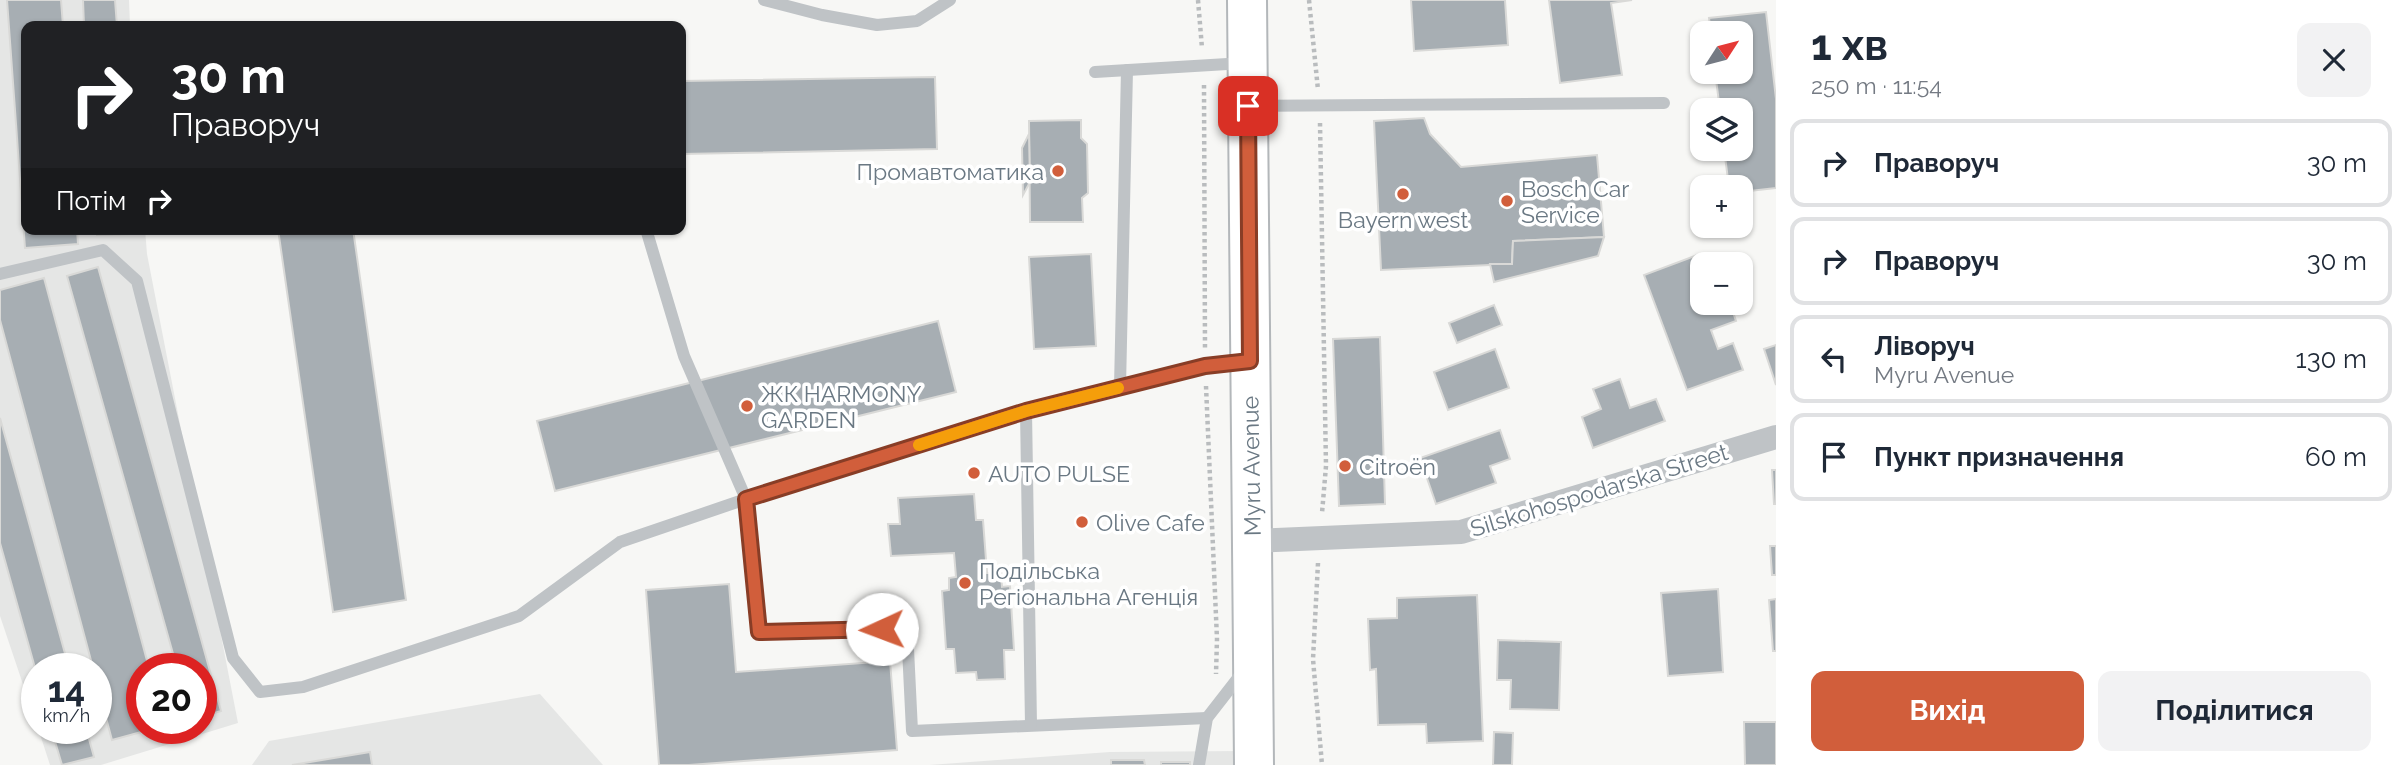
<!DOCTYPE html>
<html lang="uk">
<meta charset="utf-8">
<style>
:root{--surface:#fff;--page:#f2f2f3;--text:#1f2937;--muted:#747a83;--line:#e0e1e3;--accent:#d15e3b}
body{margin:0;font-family:Raleway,sans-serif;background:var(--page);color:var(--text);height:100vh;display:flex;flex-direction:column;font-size:26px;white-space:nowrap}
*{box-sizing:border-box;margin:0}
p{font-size:23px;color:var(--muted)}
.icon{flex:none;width:38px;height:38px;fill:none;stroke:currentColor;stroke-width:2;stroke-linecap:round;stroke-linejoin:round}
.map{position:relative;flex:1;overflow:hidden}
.sheet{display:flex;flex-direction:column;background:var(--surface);width:630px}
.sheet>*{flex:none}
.hud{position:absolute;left:21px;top:21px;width:665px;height:214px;border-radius:14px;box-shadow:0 2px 5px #0004;background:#202124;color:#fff;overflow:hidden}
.needle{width:46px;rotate:54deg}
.fabs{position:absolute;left:1690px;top:21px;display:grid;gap:14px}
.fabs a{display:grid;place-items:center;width:63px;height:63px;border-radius:14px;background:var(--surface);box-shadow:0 2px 5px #0004;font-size:35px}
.speed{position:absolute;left:21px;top:653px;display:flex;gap:14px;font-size:35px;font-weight:700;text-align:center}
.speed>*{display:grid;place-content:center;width:91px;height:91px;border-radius:50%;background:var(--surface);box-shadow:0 2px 5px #0004;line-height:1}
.speed small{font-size:18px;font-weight:400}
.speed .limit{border:10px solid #d22;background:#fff;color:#111}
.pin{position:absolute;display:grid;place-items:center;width:60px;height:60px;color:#fff;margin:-30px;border-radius:14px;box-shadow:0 4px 10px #0006}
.me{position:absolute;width:77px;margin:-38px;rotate:268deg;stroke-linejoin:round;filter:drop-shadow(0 0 5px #0008)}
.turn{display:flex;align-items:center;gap:24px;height:147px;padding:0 35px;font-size:32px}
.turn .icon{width:91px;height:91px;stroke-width:2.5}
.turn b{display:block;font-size:49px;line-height:60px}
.then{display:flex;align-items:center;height:66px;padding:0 35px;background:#0003;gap:14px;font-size:26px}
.round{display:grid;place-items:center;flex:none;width:74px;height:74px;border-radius:14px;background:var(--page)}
.head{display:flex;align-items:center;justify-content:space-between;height:119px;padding:0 35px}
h1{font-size:42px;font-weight:700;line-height:52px}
.action{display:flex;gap:14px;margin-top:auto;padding:14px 35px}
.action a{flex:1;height:80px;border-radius:14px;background:var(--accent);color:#fff;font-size:28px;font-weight:700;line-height:80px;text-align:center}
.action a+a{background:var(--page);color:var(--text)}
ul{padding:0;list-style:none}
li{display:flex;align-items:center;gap:21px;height:88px;margin:0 14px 10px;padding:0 21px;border:4px solid var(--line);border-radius:14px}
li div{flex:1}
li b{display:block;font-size:26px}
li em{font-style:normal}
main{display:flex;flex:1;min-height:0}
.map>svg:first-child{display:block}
</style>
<main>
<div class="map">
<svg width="1776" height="765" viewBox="0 0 1776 765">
<rect width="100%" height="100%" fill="#f7f7f5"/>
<g fill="#e5e6e5" fill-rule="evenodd">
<path d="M0 0H129L130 26H26V229H145L147 254 238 723 101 765H50L38 728H96V668H37V726L0 616ZM142 668H201V728H142Z"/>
<path d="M540 694 603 765H252L269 741Z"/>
<path d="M1242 751V765H929L1110 752Z"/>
</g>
<g fill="#a7aeb3" stroke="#d9d9d7" stroke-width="2">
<path d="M7 0H61L63 26H26V229H77L78 244 25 248Z"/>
<path d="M83 0H115L117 26H84Z"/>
<path d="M1411 0H1505L1508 45 1414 51Z"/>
<path d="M1549 0H1632L1611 3 1622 75 1560 83Z"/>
<path d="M1766 12 1776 99V188L1741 192V187H1729L1724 149H1741V110H1720L1715 72H1741V33H1711L1709 18Z"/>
<path d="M935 77 937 149 681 154V81Z"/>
<path d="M1424 118 1430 134 1461 167 1597 155 1604 237 1513 241 1512 264 1381 270 1374 121Z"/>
<path d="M1081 120V138L1087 144 1088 193 1082 198 1083 222H1030L1029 121Z"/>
<path d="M1029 134 1030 182 1023 195 1022 148Z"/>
<path d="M97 229H129L130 234 97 235Z"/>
<path d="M278 229H353L406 600 333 612Z"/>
<path d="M1604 237 1598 256 1494 282 1490 264H1512L1513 241Z"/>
<path d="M1091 254 1096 346 1034 349 1029 257Z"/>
<path d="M1700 254 1704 264 1703 274 1696 276 1703 293V303H1730L1736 321 1711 330 1718 349 1733 343 1743 370 1687 390 1644 275Z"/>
<path d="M98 267 221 711 201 717V668H177L67 276Z"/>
<path d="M44 278 149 668H142V728H156L112 740 96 681V668H93L0 320V290Z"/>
<path d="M1494 305 1502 325 1457 343 1449 323Z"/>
<path d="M938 321 956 392 555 491 537 421Z"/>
<path d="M1380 337 1385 504 1339 506 1333 339Z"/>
<path d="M1776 345V385L1764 349Z"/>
<path d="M1495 349 1509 388 1448 410 1434 372Z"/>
<path d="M1620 379 1630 408 1656 399 1665 421 1593 448 1582 417 1601 409 1593 389Z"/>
<path d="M0 418 69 668H37V675L0 543Z"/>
<path d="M1500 430 1510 459 1490 466 1496 483 1436 504 1420 458Z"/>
<path d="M1772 470H1776V504H1774Z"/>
<path d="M974 494 976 520H983L987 573H1001L1002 587 1010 586 1014 650H1004L1005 679 977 680 976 672 956 673 954 649H946L942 591 949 590V578L956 577 954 553 891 556 888 524H900L898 498Z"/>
<path d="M1770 546H1776V575H1772Z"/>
<path d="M729 584 736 672 890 661 897 750 689 765H659L646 590Z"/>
<path d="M1718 589 1723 672 1668 676 1661 593Z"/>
<path d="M1477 595 1483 741 1427 743 1426 724 1378 725 1376 669 1370 670 1368 619 1397 618V598Z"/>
<path d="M1776 599V651H1773L1769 600Z"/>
<path d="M1498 640 1561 642 1559 710 1510 709 1511 680H1497Z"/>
<path d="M1744 722H1776V765H1745Z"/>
<path d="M51 728H86L94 757 62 765Z"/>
<path d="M1494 732 1513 733 1512 765H1493Z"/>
<path d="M370 752 372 765H292Z"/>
<path d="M1111 760H1144L1145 765H1111Z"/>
<rect x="1161" y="762" width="29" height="3"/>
</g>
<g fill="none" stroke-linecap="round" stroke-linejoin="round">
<defs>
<path id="primary" d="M1247 0 1254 765"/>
</defs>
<use href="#primary" stroke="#b3b7ba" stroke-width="42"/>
<g stroke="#b9bcbe" stroke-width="4.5" stroke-dasharray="3.5 3.5" stroke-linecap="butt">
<path d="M1198 0 1202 48"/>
<path d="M1309 0 1318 90"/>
<path d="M1204 85 1205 349"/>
<path d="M1320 123 1326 466 1322 513"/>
<path d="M1206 386 1217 639 1216 674"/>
<path d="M1318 563 1313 659 1322 765"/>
</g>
<g stroke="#bfc3c6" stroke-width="12">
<path d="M764 0 822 15 877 25 917 21 950 0"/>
<path d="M1095 72 1244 63"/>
<path d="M1252 106 1664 103"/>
<path d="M646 229 684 356 746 499 759 632 907 628 912 731 1207 718"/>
<path d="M0 274 103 250 137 281 233 658 260 692 303 687 519 616 620 542 746 499 1026 411 1205 366 1245 362"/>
<path d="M1120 387 1127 70"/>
<path d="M1026 411 1031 725"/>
<path d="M1199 765 1207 718 1242 673"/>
</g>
<path stroke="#bfc3c6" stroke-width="24" d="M1252 541 1461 532 1776 437"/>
<use href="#primary" stroke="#fff" stroke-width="38"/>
</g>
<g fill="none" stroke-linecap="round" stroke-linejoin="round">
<defs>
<path id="route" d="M882 629 759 632 746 499 1026 411 1205 366 1250 361 1248 106"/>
</defs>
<use href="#route" stroke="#883d26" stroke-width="18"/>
<use href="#route" stroke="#d15e3b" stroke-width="12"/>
<path stroke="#f59e0b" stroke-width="12" d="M919 445 1026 411 1118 388"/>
</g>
<g fill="#d15e3b" stroke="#fff" stroke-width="2.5">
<circle cx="1058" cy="171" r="7"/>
<circle cx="1403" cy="194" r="7"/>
<circle cx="1507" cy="201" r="7"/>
<circle cx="747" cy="406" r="7"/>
<circle cx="1345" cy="466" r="7"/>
<circle cx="974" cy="473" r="7"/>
<circle cx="1082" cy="522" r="7"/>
<circle cx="965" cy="583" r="7"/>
</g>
<g text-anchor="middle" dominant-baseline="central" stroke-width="7" stroke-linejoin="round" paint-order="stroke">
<g font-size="23" fill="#6a7883" stroke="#fff" text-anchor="start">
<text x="1044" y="171" text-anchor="end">Промавтоматика</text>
<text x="1521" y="188">Bosch Car<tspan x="1521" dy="26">Service</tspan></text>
<text x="1403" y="219" text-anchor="middle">Bayern west</text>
<text x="761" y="393">ЖК HARMONY<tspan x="761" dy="26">GARDEN</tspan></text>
<text x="1359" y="466">Citroën</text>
<text x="988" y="473">AUTO PULSE</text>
<text x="1096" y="522">Olive Cafe</text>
<text x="979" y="570">Подільська<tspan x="979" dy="26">Регіональна Агенція</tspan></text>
</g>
<g font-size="23" fill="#6a7883" stroke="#fff">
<text transform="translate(1251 466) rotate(-91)">Myru Avenue</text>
<text transform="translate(1599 490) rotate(-17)">Silskohospodarska Street</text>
</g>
</g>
</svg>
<div class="fabs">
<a><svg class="needle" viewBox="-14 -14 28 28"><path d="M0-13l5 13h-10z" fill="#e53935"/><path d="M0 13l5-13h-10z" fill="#747a83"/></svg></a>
<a><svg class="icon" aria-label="layers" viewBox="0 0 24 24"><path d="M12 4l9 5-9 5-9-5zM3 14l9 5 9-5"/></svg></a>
<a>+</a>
<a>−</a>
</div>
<div class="speed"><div>14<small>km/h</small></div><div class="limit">20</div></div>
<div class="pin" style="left:1248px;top:106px;background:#d93025"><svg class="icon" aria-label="arrive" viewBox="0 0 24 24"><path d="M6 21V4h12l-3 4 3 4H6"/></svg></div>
<svg class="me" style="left:882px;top:629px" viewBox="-20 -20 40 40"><circle r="19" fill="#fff"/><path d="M0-13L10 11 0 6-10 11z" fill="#d15e3b"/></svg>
<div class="hud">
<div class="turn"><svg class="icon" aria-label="right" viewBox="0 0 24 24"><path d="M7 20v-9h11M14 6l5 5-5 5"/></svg><div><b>30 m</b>Праворуч</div></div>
<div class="then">Потім<svg class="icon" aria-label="right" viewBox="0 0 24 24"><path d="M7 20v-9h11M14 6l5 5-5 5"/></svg></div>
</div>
</div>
<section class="sheet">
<div class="head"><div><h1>1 хв</h1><p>250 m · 11:54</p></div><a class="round"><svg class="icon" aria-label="close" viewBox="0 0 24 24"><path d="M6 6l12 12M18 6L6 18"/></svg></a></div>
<ul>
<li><svg class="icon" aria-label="right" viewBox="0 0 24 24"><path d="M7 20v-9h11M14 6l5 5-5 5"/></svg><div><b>Праворуч</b></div><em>30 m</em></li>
<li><svg class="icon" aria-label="right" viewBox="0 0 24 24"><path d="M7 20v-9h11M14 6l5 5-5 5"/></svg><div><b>Праворуч</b></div><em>30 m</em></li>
<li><svg class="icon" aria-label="left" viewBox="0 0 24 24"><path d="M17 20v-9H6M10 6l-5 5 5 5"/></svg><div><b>Ліворуч</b><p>Myru Avenue</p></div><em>130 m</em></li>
<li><svg class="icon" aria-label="arrive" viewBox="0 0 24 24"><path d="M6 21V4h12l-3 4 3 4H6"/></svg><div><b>Пункт призначення</b></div><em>60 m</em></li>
</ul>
<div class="action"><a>Вихід</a><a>Поділитися</a></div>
</section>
</main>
